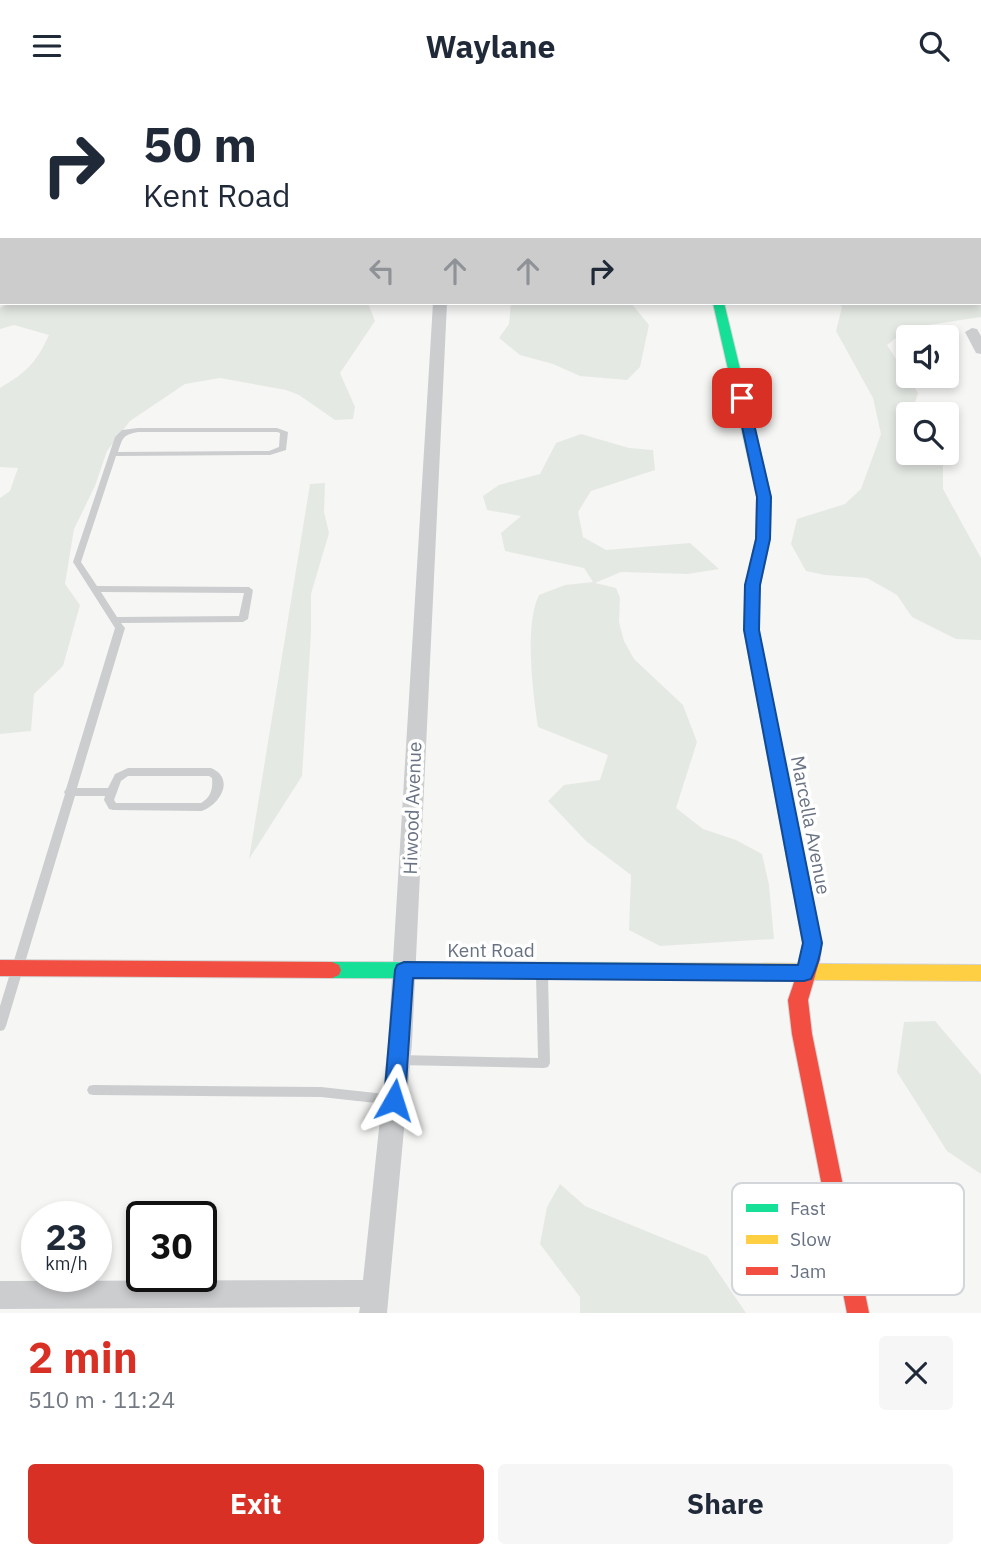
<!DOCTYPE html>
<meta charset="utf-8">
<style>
:root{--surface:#fff;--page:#f6f6f7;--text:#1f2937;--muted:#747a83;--accent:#d93025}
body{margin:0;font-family:"IBM Plex Sans",sans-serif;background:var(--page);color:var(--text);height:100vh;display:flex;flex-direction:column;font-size:26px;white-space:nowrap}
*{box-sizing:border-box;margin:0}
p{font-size:23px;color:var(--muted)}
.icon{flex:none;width:38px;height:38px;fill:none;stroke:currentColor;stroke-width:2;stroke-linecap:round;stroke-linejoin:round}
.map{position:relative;height:1222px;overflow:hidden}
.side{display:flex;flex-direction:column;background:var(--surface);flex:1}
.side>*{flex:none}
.top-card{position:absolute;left:0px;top:0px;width:982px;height:214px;box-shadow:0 4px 10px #0003;background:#fff;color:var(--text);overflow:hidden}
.controls{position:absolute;left:896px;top:234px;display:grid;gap:14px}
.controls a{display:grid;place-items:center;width:63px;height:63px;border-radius:7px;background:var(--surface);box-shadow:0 4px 10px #0003;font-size:35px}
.speed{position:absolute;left:21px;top:1110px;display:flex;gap:14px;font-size:35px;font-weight:700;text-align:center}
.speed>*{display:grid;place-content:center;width:91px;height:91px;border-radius:50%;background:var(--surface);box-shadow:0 4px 10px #0003;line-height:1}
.speed small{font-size:18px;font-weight:400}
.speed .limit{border:4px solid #111;border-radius:10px;background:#fff;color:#111}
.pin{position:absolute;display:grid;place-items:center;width:60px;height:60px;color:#fff;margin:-30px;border-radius:14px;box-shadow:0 4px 10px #0006}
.me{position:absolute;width:77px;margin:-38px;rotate:6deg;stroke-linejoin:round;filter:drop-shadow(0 0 5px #0008)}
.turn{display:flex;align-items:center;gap:24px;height:147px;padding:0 28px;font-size:32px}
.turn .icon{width:91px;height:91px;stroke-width:2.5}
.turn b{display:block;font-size:49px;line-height:60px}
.lanes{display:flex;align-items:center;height:66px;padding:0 28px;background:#0003;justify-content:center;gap:35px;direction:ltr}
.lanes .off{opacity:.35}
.round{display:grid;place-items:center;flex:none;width:74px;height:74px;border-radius:7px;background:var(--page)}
.overview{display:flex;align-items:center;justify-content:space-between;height:119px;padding:0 28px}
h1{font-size:42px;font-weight:700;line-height:52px;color:var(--accent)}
.primary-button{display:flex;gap:14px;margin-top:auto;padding:14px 28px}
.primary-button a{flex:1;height:80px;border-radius:7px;background:var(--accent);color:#fff;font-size:28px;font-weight:700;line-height:80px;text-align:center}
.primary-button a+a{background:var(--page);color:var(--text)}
header{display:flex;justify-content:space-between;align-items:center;height:91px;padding:0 28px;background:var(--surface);font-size:32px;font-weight:700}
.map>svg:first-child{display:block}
</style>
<header><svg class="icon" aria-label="menu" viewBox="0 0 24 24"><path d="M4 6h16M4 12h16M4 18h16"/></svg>Waylane<svg class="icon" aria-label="search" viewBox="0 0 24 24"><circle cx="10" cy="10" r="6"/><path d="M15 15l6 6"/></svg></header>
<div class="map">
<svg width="981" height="1222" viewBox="0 0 981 1222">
<rect width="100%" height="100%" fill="#f6f6f5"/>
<g fill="#e5e9e4">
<path d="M981 176V226L909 237 887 254 918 302 914 315 921 324H908V362H943V398L981 467V549L956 548 912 526 897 504 867 487 825 484 806 480 791 453 797 428 845 413 861 398 881 343 873 307 836 240 842 216 839 212H980Z"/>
<path d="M10 212H368L375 230 340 282 355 316 353 328 335 329 299 304 286 299 220 287 185 293 130 330 107 360 95 395 74 438 65 493 80 514 63 575 34 603 31 640 0 643V407L10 400 18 377 0 376V297C27 281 36 272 49 244L14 234 0 238V217Z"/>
<path d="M511 212H631L649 234 640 276 627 289 580 285 553 273 520 264 499 247 509 233Z"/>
<path d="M581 343 629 357 653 359 655 379 591 400 578 421 583 446 606 459 690 452 719 478 688 483 621 481 595 492 616 497 620 507 619 531 624 550 634 568 683 614 697 651 676 717 703 738 736 749 762 763 769 794 774 848 660 855 629 839 631 784 586 750 548 710 564 694 600 689 608 664 538 636C533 602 524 534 539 504L565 494 593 491 584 477 505 460 501 442 521 425 487 419 483 405 499 394 540 383 556 352Z"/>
<path d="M325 392 324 421 329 442 311 503V542L302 685 249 768 310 393Z"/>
<path d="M935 930 981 984V1083L947 1060 897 981 904 931Z"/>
<path d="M560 1093 585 1115 707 1165 746 1222H580V1206L540 1153 547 1116Z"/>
</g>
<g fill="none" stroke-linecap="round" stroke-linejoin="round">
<defs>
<g id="fast">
<path d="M713 212H724L771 406 770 448 760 494 758 539 809 789 806 794 800 796 794 794 791 789 744 539 746 494 756 448 757 406Z"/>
<path d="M332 871 664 872 671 875 673 880 671 885 664 888 332 887 325 884 323 879 325 874Z"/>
</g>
<path id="slow" d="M664 872 981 874V890L664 888 657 885 655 880 657 875Z"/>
<g id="jam">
<path d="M800 782 806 784 809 789 821 852 820 868 808 909 812 943 869 1222H847L792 943 788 909 802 868 803 852 791 789 794 784Z"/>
<path d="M0 869 332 871 339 874 341 879 339 884 332 887 0 885Z"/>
</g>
</defs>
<use href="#fast" stroke="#d2d3d3" stroke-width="2"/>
<use href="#slow" stroke="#d2d3d3" stroke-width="2"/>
<use href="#jam" stroke="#d2d3d3" stroke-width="2"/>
<g fill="#cccdcf" fill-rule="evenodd">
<path d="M138 337H277L288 341 286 359 270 364 116 365 81 471 97 495 249 496 253 499 248 528 243 531 121 532 125 537 77 697H108L115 683 128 677H211C235 687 221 713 202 720L113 719 109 718 104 709 105 705H75L6 935 4 939 0 940V915L65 703 64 701 66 698 115 537 73 471 115 346 122 339ZM138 341H277L280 342 279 356 269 360 118 361C123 346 123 344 138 341ZM101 501 244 502 239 525 117 526ZM128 685H209L212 687C213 698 211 706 201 712H116L114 709 121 690Z"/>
<path d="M542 879 546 881 548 884 550 972 548 976 544 977 399 974 395 973 393 969 395 965 399 964 538 967 536 884 538 881Z"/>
<path d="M93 994 321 996 394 1004 398 1005 400 1009 398 1013 394 1014 321 1006 93 1004 89 1003 87 999 89 995Z"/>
</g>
<g fill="#cccdcf" fill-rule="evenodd">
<path d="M72 0H82L71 2Z"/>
<rect x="446" y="0" width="10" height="2"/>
<rect x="980" y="8" width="1" height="6"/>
<path d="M2 122V131L0 132V123Z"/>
<rect x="980" y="143" width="1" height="8"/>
<path d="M433 212H447L412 952 387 1222H359L360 1216 0 1218V1190L363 1189 388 952Z"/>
<path d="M972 237 977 238 981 245V263L976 262 965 241Z"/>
</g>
<use href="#fast" fill="#16e098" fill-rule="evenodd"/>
<use href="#slow" fill="#ffcf43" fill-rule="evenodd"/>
<use href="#jam" fill="#f24e42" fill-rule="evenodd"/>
</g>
<path fill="#1a73e8" stroke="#114b97" stroke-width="2" d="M742 303 748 307 771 406 770 448 760 494 759 539 822 852C820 866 817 876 811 888L804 890 413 887 405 1009 402 1015 394 1018 387 1015 384 1009 395 879 397 874 404 871 798 874 803 852 744 539 745 494 756 448 757 406 736 307Z"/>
<g text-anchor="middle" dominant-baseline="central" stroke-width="7" stroke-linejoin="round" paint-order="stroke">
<g font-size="19" fill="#687283" stroke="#fff">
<text transform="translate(412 717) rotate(-88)">Hiwood Avenue</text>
<text transform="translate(811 734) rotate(79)">Marcella Avenue</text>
<text x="491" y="859">Kent Road</text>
</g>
</g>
<rect x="732" y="1092" width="232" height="112" rx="10" fill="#fff" stroke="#d2d5da" stroke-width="2"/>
<rect x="746" y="1113" width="32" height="8" fill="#16e098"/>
<rect x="746" y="1144" width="32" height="9" fill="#ffcf43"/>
<rect x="746" y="1176" width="32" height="8" fill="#f24e42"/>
<g font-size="19" fill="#687283">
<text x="790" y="1124">Fast</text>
<text x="790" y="1155">Slow</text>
<text x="790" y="1187">Jam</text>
</g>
</svg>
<div class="controls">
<a><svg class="icon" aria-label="sound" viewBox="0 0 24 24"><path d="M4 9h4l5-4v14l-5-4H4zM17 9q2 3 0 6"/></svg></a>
<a><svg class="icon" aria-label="search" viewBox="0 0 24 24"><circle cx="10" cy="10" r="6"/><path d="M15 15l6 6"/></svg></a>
</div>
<div class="speed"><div>23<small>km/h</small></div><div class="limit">30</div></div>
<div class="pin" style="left:742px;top:307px;background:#d93025"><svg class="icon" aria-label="arrive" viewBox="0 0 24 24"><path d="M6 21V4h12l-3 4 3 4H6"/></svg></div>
<svg class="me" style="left:394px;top:1009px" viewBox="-20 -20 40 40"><path d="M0-17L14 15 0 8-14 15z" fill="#1a73e8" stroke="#fff" stroke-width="4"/></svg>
<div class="top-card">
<div class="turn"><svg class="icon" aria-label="right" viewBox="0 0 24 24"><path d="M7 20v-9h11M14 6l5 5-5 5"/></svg><div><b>50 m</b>Kent Road</div></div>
<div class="lanes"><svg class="icon off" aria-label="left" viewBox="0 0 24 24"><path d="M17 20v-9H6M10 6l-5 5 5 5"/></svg><svg class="icon off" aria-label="ahead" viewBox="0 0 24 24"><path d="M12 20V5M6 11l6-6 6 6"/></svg><svg class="icon off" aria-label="ahead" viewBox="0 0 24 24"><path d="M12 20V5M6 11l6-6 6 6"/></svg><svg class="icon" aria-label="right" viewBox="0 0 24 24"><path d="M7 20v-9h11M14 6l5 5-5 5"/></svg></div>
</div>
</div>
<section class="side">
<div class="overview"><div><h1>2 min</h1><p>510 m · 11:24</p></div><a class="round"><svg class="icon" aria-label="close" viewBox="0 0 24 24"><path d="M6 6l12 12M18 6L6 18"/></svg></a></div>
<div class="primary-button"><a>Exit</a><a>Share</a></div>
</section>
